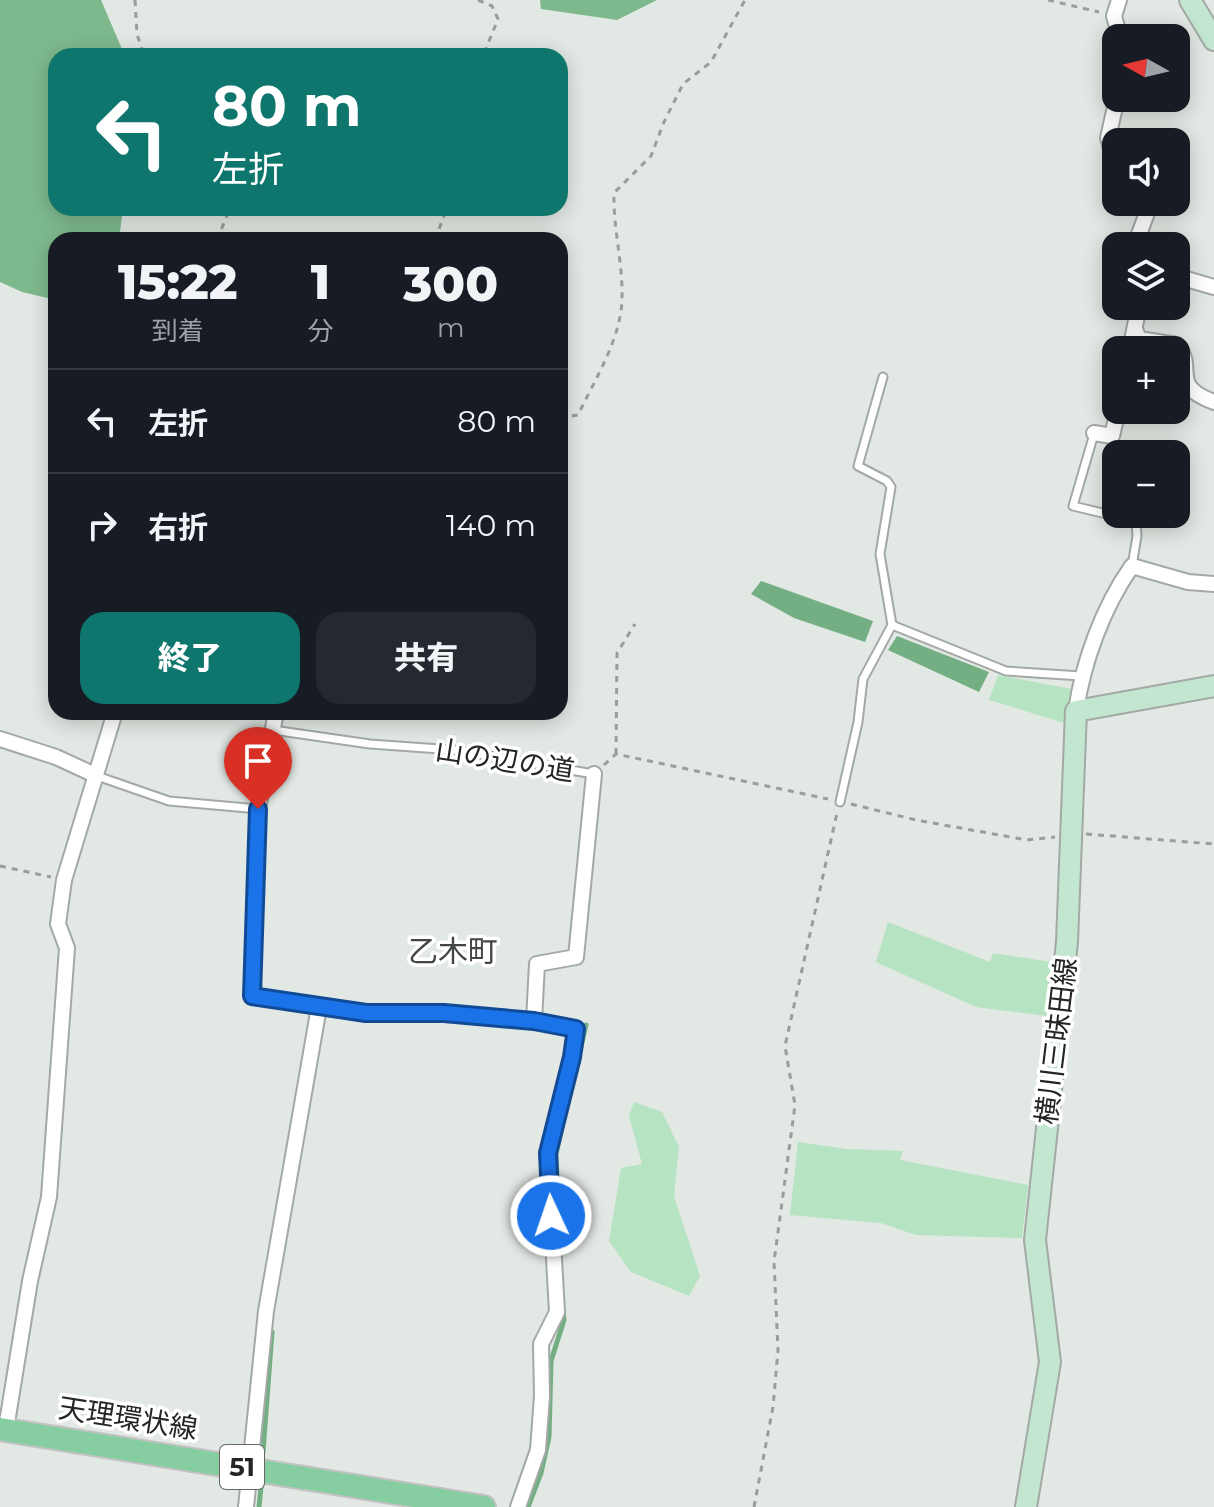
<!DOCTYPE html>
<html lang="ja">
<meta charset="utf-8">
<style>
:root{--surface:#171b24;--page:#242831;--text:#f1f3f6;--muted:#9ea1a6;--line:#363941;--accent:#0f766e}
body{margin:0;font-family:Montserrat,"Noto Sans JP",sans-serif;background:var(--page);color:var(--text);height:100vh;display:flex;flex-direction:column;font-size:30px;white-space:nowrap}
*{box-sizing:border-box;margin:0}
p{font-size:26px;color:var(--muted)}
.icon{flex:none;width:44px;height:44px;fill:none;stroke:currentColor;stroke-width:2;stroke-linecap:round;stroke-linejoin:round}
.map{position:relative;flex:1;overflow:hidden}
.sheet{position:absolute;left:48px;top:232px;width:520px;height:488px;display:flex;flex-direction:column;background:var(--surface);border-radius:24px;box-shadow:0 4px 20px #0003}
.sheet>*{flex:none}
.guide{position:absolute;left:48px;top:48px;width:520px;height:168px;border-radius:24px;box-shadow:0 4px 20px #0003;background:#0f766e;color:#fff;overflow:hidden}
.needle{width:52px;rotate:278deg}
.buttons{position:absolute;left:1102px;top:24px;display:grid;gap:16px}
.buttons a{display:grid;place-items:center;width:88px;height:88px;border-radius:16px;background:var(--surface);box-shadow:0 4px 20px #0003;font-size:40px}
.pin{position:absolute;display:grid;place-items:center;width:68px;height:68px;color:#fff;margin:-82px -34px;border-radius:50% 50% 50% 0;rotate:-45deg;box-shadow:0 0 8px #0007}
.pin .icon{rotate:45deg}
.me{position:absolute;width:88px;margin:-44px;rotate:357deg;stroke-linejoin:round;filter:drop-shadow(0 0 6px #0008)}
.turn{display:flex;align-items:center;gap:28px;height:168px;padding:0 32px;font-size:36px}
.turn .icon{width:104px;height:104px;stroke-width:2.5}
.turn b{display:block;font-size:56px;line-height:68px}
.eta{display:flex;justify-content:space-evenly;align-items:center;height:136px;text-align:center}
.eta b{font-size:48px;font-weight:800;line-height:56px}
.action{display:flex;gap:16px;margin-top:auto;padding:16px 32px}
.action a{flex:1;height:92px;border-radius:24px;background:var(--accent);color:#fff;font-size:32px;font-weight:800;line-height:92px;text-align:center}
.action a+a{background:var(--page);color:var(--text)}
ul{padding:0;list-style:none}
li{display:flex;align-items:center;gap:24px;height:104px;padding:0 32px;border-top:2px solid var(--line)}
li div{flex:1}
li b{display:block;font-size:30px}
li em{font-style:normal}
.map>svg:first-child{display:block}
</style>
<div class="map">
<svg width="1214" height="1507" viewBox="0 0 1214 1507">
<rect width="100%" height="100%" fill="#e2e8e3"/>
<g fill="#b6e3c1">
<path d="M998 675 1077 690 1071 725 989 700Z"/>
<path d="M888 922 990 962 993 953 1051 962 1047 1016 976 1007 876 962Z"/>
<path d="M634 1102 662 1112 679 1147 674 1196 700 1276 689 1296 631 1272 609 1241 621 1168 642 1164 629 1116Z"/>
<path d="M798 1142 846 1149 903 1151 900 1160 1028 1185 1022 1238 916 1235 881 1223 790 1215Z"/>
</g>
<g fill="#7eb98e">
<path d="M0 0H101L125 56H56V208H123L119 240H56V300L22 292 0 282Z"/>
<path d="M540 0H657L617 20 541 9Z"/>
</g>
<g fill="#74ae83">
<path d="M761 581 873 621 865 642 794 618 751 594Z"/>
<path d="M897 636 989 672 979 692 888 650Z"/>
</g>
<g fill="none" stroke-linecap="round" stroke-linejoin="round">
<g stroke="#74ae83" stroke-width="5">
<path d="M580 1051 586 1025"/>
<path d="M560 1248 556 1154 568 1100"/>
<path d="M263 1452 272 1332"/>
<path d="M259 1507 261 1487"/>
<path d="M528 1507 541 1473 549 1437 551 1361 564 1320 563 1310"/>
</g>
<defs>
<g id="service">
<path d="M1094 434 1073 506 1136 521 1137 536 1132 566"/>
<path d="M892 625 1006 671 1081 676"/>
<path d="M273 730 370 744 454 750 594 774"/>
<path d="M97 776 169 801 258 809"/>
<path d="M840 802 858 722 863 679 892 625 880 554 891 487 887 481 858 466 883 377"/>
</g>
<g id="minor">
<path d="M1119 0 1114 16 1120 38"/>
<path d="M1116 149 1111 148 1108 138 1117 98"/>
<path d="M1141 246 1138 237 1151 202"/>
<path d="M1176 276 1214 287"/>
<path d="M1135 329 1139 339 1177 345C1197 369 1168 385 1214 402"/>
<path d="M1130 350 1139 306"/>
<path d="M1094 433 1112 436 1118 410"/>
<path d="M1076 711C1083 662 1103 607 1132 566L1188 582 1214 584"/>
<path d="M0 739 56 757 95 775"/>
<path d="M319 1007 366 1013H444L534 1021"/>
<path d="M6 1429 30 1281 49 1197 67 948 58 924 64 880 115 712"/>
<path d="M246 1507 266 1311 319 1007 252 996 258 809 276 712"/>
<path d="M518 1507 538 1450 542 1396 541 1344 557 1312 548 1153 572 1057 576 1029 534 1021 537 964 576 957 594 774"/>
</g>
<g id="secondary">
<path d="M1190 0 1214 40"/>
<path d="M1026 1507 1050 1362 1035 1240 1067 942 1076 711 1214 686"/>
</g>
<path id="primary" d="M0 1429 484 1507"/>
</defs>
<use href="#service" stroke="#a3a9a4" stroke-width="11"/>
<use href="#minor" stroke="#a3a9a4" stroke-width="18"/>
<use href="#secondary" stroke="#a3a9a4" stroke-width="24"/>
<use href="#primary" stroke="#c2c2c2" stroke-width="26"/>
<g stroke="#999e9a" stroke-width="3" stroke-dasharray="6 6" stroke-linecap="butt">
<path d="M135 0 137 34 144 56"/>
<path d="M478 0 492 6 498 19 483 56"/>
<path d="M1048 0 1099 12"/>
<path d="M217 240 230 208"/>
<path d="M435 240 447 208"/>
<path d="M560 418 578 415C595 379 621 339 622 299 623 263 613 228 614 193L651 156 664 122 683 84 711 62 745 0"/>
<path d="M616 754 617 653 635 624"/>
<path d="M604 765 616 754 828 799"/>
<path d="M851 804 916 820 1027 840 1055 837"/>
<path d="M1086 834 1214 844"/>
<path d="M0 866 51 877"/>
<path d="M754 1507 773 1407 778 1350 774 1262 795 1105 785 1046 837 813"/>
</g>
<use href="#service" stroke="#fff" stroke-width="7"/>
<use href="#minor" stroke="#fff" stroke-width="14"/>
<use href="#secondary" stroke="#c3e6d0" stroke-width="20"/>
<use href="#primary" stroke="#86cea1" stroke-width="22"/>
</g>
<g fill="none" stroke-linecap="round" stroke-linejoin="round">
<defs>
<path id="route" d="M258 809 252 996 366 1013H444L534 1021 576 1029 572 1057 548 1153 551 1216"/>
</defs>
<use href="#route" stroke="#114b97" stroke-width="20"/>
<use href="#route" stroke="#1a73e8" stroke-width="14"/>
</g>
<g text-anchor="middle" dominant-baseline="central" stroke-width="7" stroke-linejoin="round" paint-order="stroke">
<rect fill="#fff" stroke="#666766" stroke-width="2" x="220" y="1445" width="44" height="44" rx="6"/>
<g font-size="26" font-weight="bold" fill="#242624">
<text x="242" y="1467">51</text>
</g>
<g font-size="28" fill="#242624" stroke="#fff">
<text transform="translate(505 760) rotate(9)">山の辺の道</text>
<text transform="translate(1056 1041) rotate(-83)">横川三昧田線</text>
<text transform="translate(128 1418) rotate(9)">天理環状線</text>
</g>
<g font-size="30" fill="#424743" stroke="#fff">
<text x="453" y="951">乙木町</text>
</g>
</g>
</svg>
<div class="buttons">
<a><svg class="needle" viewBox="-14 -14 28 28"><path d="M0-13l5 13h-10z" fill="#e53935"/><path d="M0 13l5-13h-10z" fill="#9ea1a6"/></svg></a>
<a><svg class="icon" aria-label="sound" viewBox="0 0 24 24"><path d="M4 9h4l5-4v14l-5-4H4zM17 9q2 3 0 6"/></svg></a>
<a><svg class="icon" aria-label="layers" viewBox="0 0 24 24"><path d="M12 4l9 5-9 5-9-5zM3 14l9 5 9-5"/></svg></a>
<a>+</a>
<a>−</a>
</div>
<div class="pin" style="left:258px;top:809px;background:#d93025"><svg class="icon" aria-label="arrive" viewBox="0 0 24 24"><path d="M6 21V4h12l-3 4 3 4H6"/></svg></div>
<svg class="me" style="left:551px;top:1216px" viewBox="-20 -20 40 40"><circle r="17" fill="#1a73e8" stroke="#fff" stroke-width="3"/><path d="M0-11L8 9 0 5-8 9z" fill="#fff"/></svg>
<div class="guide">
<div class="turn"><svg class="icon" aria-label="left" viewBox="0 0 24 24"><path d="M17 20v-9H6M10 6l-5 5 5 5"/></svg><div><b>80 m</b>左折</div></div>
</div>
<section class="sheet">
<div class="eta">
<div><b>15:22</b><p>到着</p></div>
<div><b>1</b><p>分</p></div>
<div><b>300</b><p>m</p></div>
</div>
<ul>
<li><svg class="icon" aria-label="left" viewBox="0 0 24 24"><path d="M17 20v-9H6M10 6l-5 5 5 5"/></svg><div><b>左折</b></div><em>80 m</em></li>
<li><svg class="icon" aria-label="right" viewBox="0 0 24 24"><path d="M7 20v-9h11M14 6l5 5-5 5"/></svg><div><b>右折</b></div><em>140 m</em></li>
</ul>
<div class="action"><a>終了</a><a>共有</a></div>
</section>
</div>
